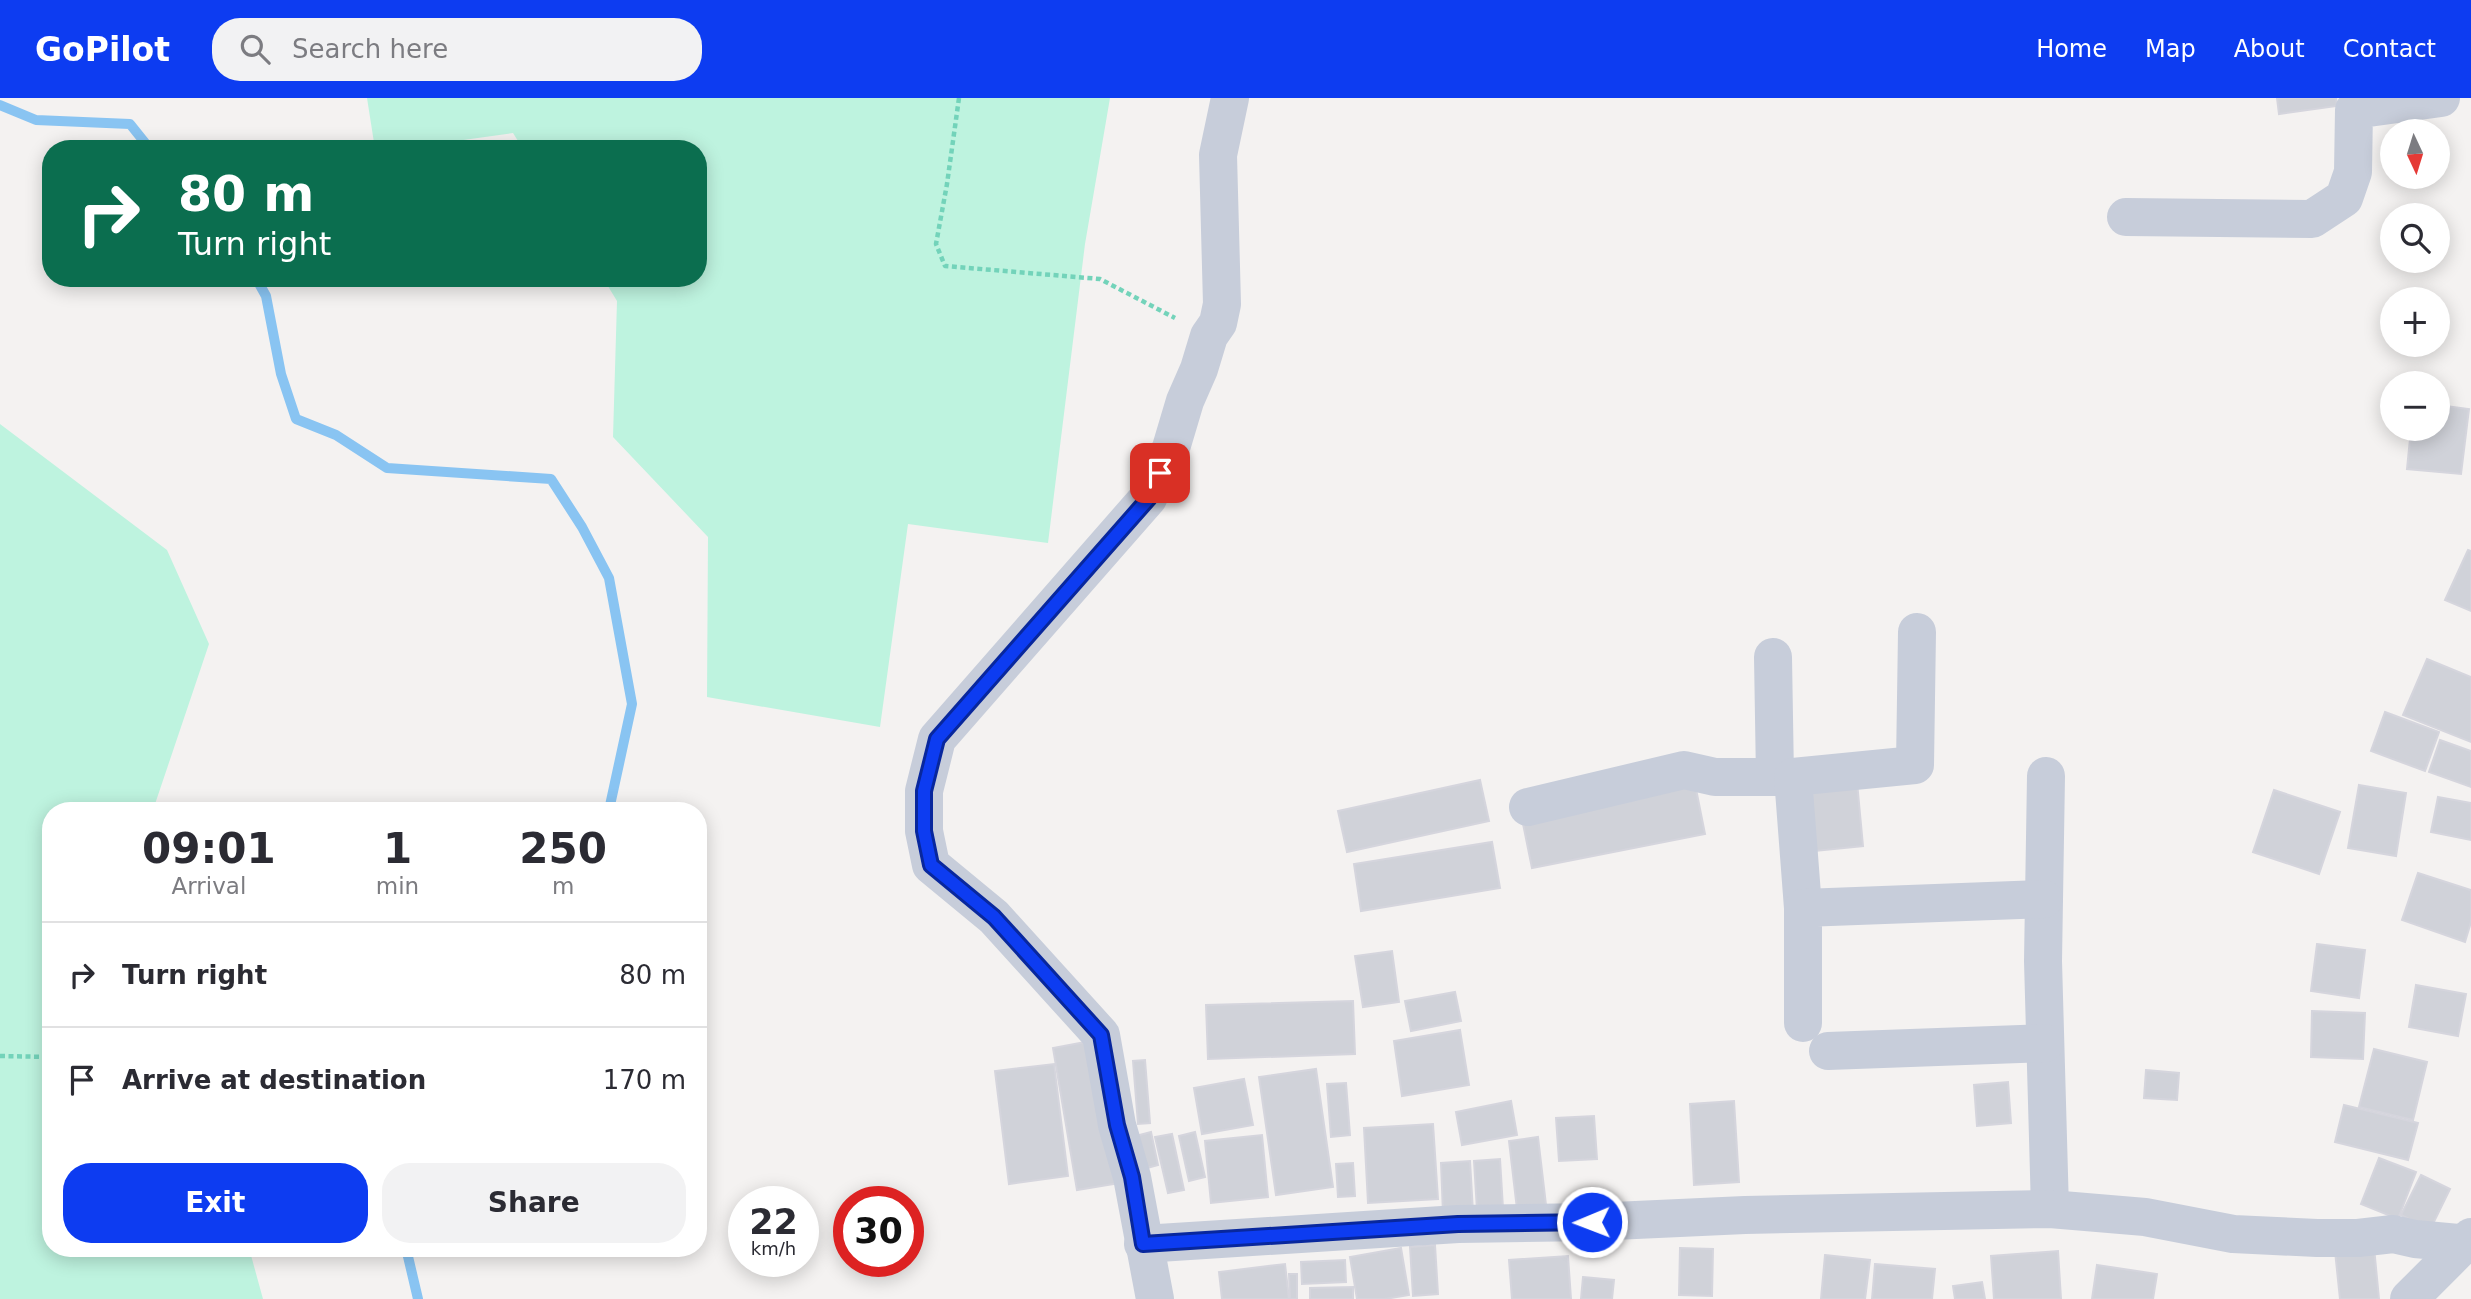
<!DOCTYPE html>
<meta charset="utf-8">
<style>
:root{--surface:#fff;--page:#f2f2f3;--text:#2b2b33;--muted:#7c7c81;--line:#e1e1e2;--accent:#0d3cf1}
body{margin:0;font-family:"DejaVu Sans",sans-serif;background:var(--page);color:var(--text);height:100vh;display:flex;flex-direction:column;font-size:26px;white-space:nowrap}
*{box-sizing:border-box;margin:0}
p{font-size:23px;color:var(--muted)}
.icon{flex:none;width:38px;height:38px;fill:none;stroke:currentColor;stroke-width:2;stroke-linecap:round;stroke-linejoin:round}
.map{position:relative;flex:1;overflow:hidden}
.sheet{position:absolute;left:42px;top:704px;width:665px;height:455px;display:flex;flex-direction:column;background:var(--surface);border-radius:28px;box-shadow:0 4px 18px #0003}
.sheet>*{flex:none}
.guide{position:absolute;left:42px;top:42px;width:665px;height:147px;border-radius:28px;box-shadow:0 4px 18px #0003;background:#0b6e4f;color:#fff;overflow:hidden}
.needle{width:46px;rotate:176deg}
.tools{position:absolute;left:2380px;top:21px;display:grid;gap:14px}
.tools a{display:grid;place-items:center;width:70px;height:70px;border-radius:50%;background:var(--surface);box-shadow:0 4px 18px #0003;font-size:35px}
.speed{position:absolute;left:728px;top:1088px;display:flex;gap:14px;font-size:35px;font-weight:700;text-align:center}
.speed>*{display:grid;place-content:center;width:91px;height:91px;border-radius:50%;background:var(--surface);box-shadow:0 4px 18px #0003;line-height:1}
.speed small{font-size:18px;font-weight:400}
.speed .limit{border:10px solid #d22;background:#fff;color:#111}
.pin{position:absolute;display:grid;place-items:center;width:60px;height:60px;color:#fff;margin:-30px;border-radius:14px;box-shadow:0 4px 10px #0006}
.me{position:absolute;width:77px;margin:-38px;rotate:269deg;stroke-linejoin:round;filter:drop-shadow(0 0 5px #0008)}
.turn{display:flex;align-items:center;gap:24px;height:147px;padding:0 21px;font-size:32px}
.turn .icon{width:91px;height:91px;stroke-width:2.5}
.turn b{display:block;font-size:49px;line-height:60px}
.eta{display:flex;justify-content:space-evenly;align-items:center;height:119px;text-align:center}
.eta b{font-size:42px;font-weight:800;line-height:49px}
.action{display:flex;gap:14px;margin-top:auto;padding:14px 21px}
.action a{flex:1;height:80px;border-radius:28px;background:var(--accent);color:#fff;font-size:28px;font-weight:800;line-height:80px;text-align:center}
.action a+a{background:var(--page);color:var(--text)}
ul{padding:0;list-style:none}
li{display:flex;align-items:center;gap:21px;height:105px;padding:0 21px;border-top:2px solid var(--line)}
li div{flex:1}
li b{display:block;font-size:26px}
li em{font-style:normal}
header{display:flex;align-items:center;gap:42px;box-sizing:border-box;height:98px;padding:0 35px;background:var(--accent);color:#fff}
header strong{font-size:33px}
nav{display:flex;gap:38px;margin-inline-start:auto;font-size:24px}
.search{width:490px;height:63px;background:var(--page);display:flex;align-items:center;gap:18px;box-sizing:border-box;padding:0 24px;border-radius:28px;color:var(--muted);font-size:26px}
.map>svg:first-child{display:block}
</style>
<header>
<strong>GoPilot</strong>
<div class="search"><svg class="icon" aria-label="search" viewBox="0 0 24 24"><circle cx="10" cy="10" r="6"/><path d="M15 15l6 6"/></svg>Search here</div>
<nav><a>Home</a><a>Map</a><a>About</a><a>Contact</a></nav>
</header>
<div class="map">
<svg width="2471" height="1201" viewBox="0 0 2471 1201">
<rect width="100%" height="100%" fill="#f4f2f1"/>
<g fill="#bef3df">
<path d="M367 0H1110L1085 146 1048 445 908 426 880 629 707 599 708 439 613 339 617 203 603 180H698V51H523L513 35 399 51H375Z"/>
<path d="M0 326 167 452 209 546 153 712H51V1150H249L263 1201H0Z"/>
</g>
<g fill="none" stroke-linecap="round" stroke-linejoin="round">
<g stroke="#89c4f2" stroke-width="10">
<path d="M0 7 36 22 130 26 150 51"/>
<path d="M256 180 266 198 281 276 296 321 336 337 387 370 551 381 582 429 609 480 632 606 609 712"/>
<path d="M406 1150 418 1201"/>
</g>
</g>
<g fill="#d0d2d9" stroke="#d5d5dd" stroke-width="2">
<path d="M2277 0H2336L2337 8 2279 16Z"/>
<path d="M2438 307 2469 311 2461 376 2407 371 2411 331H2438Z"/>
<path d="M2468 452 2471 453V513L2445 502Z"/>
<path d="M2427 561 2471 579V644L2403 617Z"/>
<path d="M2385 614 2439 634 2425 673 2371 653Z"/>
<path d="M2440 642 2471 653V689L2429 674Z"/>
<path d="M1694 681 1705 736 1532 770 1521 716Z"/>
<path d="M1480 682 1489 723 1347 754 1338 713Z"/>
<path d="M1857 684 1863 748 1815 753 1809 689Z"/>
<path d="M2359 687 2406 695 2396 758 2348 750Z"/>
<path d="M2274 692 2340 714 2319 776 2253 754Z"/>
<path d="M2438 699 2471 705V742L2431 734Z"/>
<path d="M1492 744 1500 790 1361 813 1354 766Z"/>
<path d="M2418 775 2471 792V824L2465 844 2402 822Z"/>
<path d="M2317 846 2365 852 2359 900 2311 893Z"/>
<path d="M1392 853 1399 904 1363 909 1355 858Z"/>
<path d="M2416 887 2466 896 2458 938 2409 929Z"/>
<path d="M1455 894 1461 923 1411 933 1405 903Z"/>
<path d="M1353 903 1355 956 1208 961 1206 907Z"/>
<path d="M2312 913 2365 915 2363 961 2311 959Z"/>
<path d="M1460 932 1469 987 1402 998 1394 943Z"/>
<path d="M1096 942 1120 1085 1077 1092 1053 950Z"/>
<path d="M2374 951 2427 964 2413 1022 2359 1009Z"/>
<path d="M1145 962 1150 1025 1138 1026 1133 963Z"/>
<path d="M1054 966 1068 1078 1009 1086 995 973Z"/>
<path d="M1316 971 1333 1089 1276 1097 1259 979Z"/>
<path d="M2146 972 2179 975 2177 1002 2144 1000Z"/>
<path d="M1244 981 1253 1027 1202 1036 1194 990Z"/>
<path d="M2008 984 2011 1025 1977 1028 1974 987Z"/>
<path d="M1346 985 1350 1037 1331 1039 1327 986Z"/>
<path d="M1511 1003 1517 1037 1462 1047 1456 1014Z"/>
<path d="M1734 1003 1739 1084 1694 1087 1690 1006Z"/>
<path d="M2344 1007 2418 1025 2408 1062 2335 1044Z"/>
<path d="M1594 1018 1597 1061 1559 1063 1556 1020Z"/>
<path d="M1433 1026 1438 1101 1368 1105 1364 1030Z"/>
<path d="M1151 1034 1158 1067 1136 1073 1128 1040Z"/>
<path d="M1195 1034 1205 1079 1189 1083 1179 1038Z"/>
<path d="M1172 1036 1184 1092 1168 1095 1155 1039Z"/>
<path d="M1262 1037 1268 1099 1211 1105 1205 1043Z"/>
<path d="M1538 1039 1546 1107 1517 1111 1509 1043Z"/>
<path d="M2379 1060 2416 1074 2398 1121 2361 1106Z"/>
<path d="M1500 1061 1503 1110 1477 1112 1474 1063Z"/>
<path d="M1470 1063 1473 1114 1443 1116 1441 1065Z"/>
<path d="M1353 1065 1355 1098 1338 1099 1336 1066Z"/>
<path d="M2421 1077 2450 1091 2430 1132 2401 1117Z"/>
<path d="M1435 1147 1438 1196 1413 1198 1410 1149Z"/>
<path d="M2374 1149 2379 1201H2340L2335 1153Z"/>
<path d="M1401 1150 1409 1197 1385 1201H1357L1350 1159Z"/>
<path d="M1680 1150 1713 1151 1712 1198 1679 1197Z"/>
<path d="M2058 1153 2061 1201H1994L1991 1158Z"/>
<path d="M1825 1157 1870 1162 1865 1201H1821Z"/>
<path d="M1568 1158 1571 1201H1512L1509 1162Z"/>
<path d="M1345 1162 1346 1184 1302 1186 1301 1164Z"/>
<path d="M1285 1166 1289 1201H1222L1219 1174Z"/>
<path d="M1875 1166 1935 1171 1932 1201H1872Z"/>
<path d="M2097 1167 2157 1176 2153 1201H2092Z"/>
<path d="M1289 1176H1297V1201H1290Z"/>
<path d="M1583 1179 1614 1182 1612 1201H1581Z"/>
<path d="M1982 1184 1985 1201H1955L1953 1188Z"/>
<path d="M1353 1189V1201H1310V1190Z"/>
</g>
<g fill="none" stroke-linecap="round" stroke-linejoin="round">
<g stroke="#73d3ba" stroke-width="4.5" stroke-dasharray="5 3.5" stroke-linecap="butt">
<path d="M959 0 947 86 936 146 945 168 1100 181 1175 220"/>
<path d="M0 958 51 959"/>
</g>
<g stroke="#c7cdda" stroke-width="38">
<path d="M2126 119 2312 121 2344 100 2353 74 2354 12 2441 0"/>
<path d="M1773 559 1775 679"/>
<path d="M2046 678 2043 863 2050 1111"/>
<path d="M1528 709 1684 672 1715 679H1793"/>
<path d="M1803 810 1793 679 1915 667 1917 534"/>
<path d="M1803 925V810L2044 801"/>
<path d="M1828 953 2045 945"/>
<path d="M1143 1146 1458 1126 1592 1124 1745 1117 2050 1111 2145 1119 2233 1136 2317 1140H2358L2393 1136 2415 1141 2471 1146"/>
<path d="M1155 1201 1132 1079 1117 1027 1101 937 994 819 931 767 924 733V693L937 641 1148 400 1171 350 1185 303 1199 271 1209 238 1218 225 1222 206 1218 57 1230 0"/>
<path d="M2409 1201 2471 1139"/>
</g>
</g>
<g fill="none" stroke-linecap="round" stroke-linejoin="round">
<defs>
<path id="route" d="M1160 375 1149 400 937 641 924 693V733L931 767 994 819 1101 937 1117 1027 1132 1079 1143 1146 1458 1126 1592 1124"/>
</defs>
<use href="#route" stroke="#08279d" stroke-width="18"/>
<use href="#route" stroke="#0d3cf1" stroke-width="12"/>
</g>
</svg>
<div class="tools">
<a><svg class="needle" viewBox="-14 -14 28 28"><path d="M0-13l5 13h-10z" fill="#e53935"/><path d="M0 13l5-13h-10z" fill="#7c7c81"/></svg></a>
<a><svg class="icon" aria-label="search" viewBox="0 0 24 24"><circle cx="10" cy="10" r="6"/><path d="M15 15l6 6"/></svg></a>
<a>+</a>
<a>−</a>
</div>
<div class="speed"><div>22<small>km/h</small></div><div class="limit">30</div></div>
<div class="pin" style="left:1160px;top:375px;background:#d93025"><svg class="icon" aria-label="arrive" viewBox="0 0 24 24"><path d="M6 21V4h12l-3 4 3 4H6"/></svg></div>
<svg class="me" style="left:1592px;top:1124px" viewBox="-20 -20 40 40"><circle r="17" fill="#0d3cf1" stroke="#fff" stroke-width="3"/><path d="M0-11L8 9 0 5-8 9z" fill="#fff"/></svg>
<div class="guide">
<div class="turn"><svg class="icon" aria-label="right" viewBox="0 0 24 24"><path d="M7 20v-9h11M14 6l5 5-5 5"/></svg><div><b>80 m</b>Turn right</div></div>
</div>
<section class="sheet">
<div class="eta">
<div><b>09:01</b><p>Arrival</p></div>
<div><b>1</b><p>min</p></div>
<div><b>250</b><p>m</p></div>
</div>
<ul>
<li><svg class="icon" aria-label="right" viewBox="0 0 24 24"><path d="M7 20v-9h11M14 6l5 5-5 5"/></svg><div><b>Turn right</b></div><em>80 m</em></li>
<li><svg class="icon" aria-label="arrive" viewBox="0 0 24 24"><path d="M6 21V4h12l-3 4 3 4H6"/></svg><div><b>Arrive at destination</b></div><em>170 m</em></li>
</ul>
<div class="action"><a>Exit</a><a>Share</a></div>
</section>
</div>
